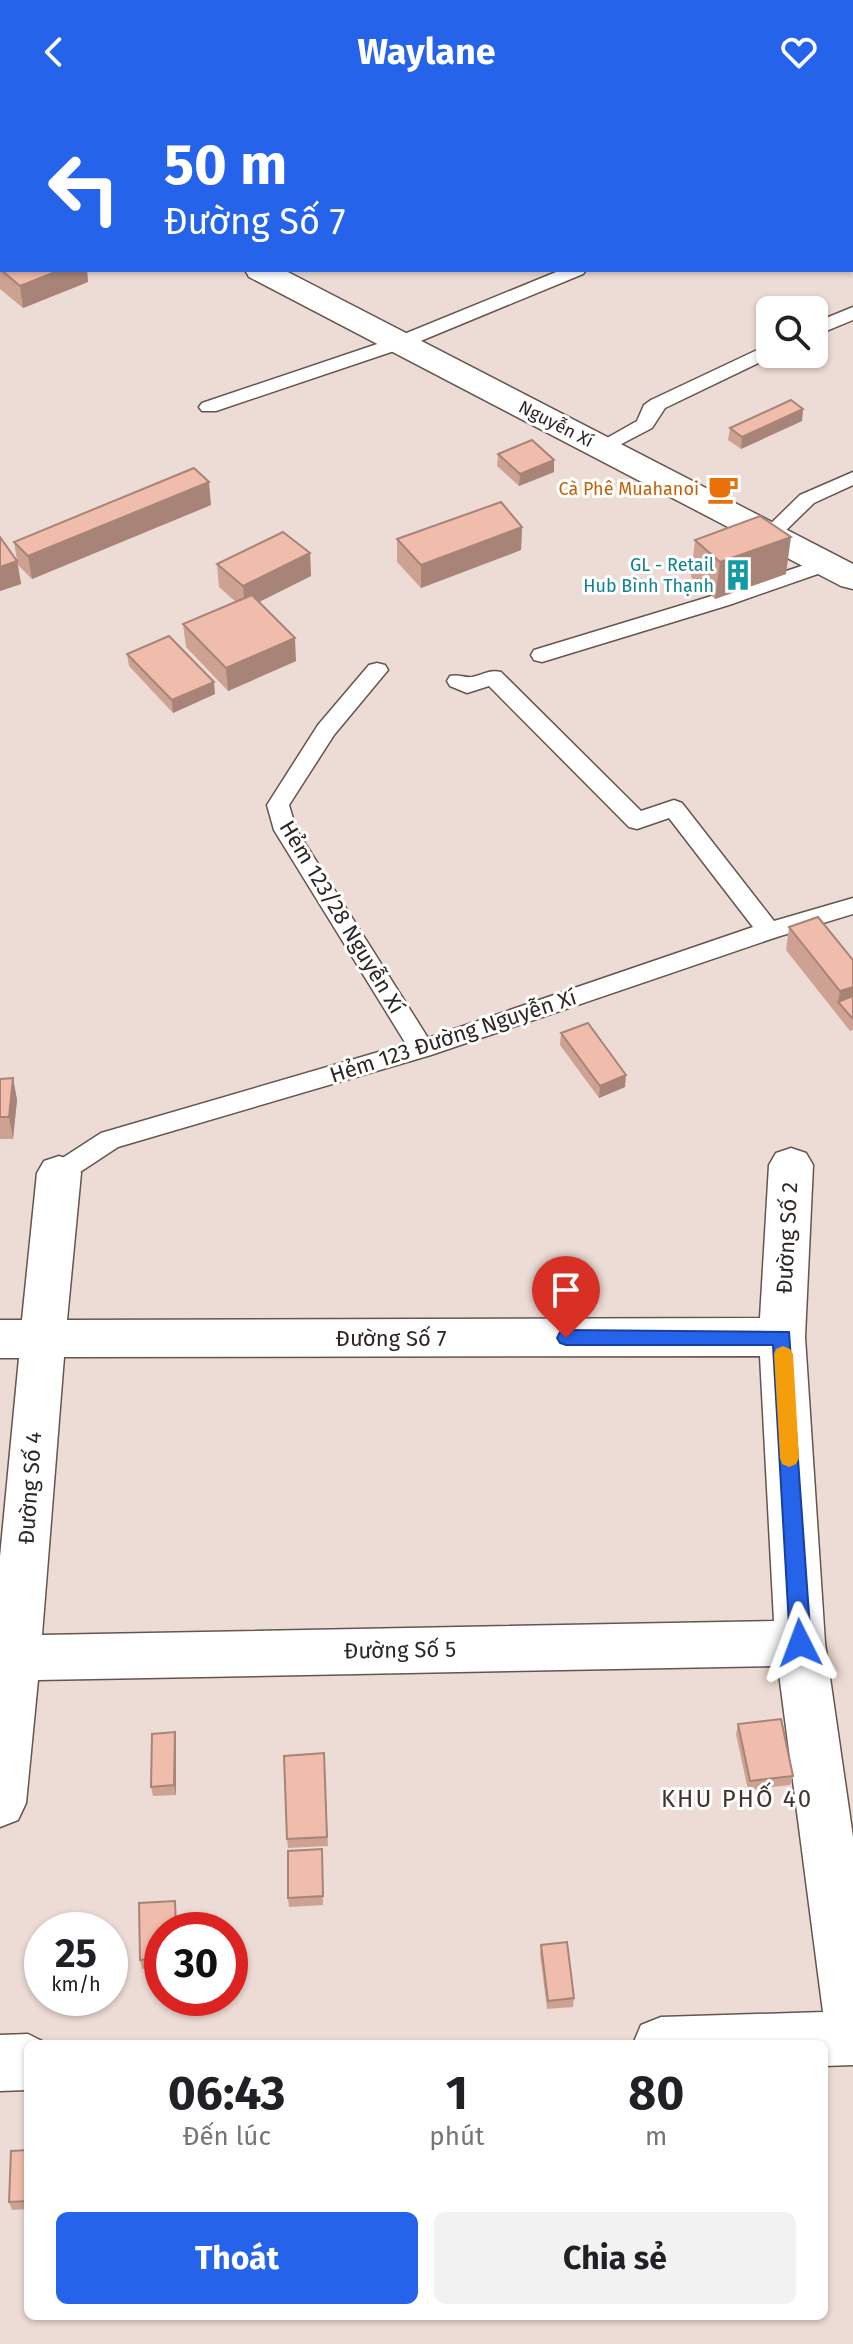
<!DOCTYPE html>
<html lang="vi">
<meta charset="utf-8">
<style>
:root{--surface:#fff;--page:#f2f2f2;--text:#202124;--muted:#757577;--accent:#2563eb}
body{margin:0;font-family:"Fira Sans",sans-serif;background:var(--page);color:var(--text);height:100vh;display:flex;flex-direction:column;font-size:30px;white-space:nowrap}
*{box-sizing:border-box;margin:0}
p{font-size:26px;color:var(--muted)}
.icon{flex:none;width:44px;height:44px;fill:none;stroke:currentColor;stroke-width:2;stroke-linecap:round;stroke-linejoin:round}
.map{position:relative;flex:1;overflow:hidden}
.side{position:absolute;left:24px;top:1936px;width:804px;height:280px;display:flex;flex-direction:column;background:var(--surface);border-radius:12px;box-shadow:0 2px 6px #0004}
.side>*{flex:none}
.banner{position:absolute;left:0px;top:0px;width:854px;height:168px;box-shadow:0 2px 6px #0004;background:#2563eb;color:#fff;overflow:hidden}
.controls{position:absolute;left:756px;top:192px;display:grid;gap:16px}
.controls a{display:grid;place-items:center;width:72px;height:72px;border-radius:12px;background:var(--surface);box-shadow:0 2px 6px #0004;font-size:40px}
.speed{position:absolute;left:24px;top:1808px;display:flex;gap:16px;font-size:40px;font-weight:700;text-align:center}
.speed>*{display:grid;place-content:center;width:104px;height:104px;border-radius:50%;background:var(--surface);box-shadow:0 2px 6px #0004;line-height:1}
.speed small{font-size:20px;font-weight:400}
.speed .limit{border:12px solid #d22;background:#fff;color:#111}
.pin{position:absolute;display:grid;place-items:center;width:68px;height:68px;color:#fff;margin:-82px -34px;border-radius:50% 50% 50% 0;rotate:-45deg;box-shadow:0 0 8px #0007}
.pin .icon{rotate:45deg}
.me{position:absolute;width:88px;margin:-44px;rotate:357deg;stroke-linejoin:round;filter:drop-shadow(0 0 6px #0008)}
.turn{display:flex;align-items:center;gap:28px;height:168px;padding:0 32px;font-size:36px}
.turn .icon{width:104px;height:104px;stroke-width:2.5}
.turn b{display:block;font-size:56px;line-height:68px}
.eta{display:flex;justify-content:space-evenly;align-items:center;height:136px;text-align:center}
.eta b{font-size:48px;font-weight:700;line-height:56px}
.primary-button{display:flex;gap:16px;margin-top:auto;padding:16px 32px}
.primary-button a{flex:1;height:92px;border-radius:12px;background:var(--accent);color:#fff;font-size:32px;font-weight:700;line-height:92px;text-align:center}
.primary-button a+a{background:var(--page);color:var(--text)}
header{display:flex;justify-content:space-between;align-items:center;height:104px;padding:0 32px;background:var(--accent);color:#fff;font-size:36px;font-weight:700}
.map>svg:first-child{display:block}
</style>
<header><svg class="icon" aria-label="back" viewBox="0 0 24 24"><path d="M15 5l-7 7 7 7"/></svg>Waylane<svg class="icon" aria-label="heart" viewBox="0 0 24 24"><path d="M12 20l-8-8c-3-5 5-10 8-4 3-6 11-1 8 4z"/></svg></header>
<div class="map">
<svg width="853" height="2240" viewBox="0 0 853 2240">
<rect width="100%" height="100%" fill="#eddcd5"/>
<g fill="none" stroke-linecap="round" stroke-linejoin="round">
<defs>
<g id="lane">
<path d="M561 166H586L583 170 406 243 216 307H202L199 303 202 299 392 235Z"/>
<path d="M853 203V216L814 232V219Z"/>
<path d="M770 240V250H777L665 304 652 324 608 347 601 349 591 343 637 317 644 301 651 296Z"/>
<path d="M853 368V381L814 399 776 436H762L759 432 762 428 800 391Z"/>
<path d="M825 454 835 460 832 465 729 501 542 558 534 556 531 551 534 546 715 491Z"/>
<path d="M377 559 385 561 388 566 334 631 289 701 296 725 428 934 753 823 669 714 637 725 629 723 489 582 467 589 450 582 447 577 450 572C459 570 464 574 472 573 483 571 489 565 501 568L641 707 674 696 682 699 774 817 853 794V810L777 833 431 951 118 1043 68 1076 59 1079 50 1076 46 1069 50 1062 101 1029 406 940 274 726 267 701 318 621 369 561Z"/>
</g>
<g id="street">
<path d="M2 29V47L0 48V30Z"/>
<path d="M791 1044 806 1049 813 1061 805 1233 825 1539 853 1733V1961L824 1962V1940H633L641 1921 661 1913 823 1908 778 1562 38 1576 26 1699 18 1716 0 1723V1453L19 1254H0V1216H22L37 1069 44 1057 59 1052 74 1057 81 1069 67 1216 760 1214 769 1061 776 1049ZM760 1252 774 1517 42 1531 64 1253Z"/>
<path d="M28 1930 48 1940H28V1986L0 1987V1931Z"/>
</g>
<g id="secondary">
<path d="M0 17 2 18V36L0 35Z"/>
<path d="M245 166H284L853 460V485L841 482 249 173Z"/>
</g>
</defs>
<use href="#lane" stroke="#64554f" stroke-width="3"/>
<use href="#street" stroke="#64554f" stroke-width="3"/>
<use href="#secondary" stroke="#64554f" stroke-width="3"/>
<use href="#lane" fill="#fff" fill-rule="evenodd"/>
<use href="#street" fill="#fff" fill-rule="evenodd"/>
<use href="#secondary" fill="#fff" fill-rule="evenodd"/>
</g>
<g fill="#cea293">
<path d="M0 152 2 166H87L88 178 23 204 0 185Z"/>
<path d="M803 305 802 317 741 345 728 336 730 324Z"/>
<path d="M498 350 554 356V368L519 382 497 362Z"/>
<path d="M211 401 32 475 18 461 21 480 0 487V433L17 457 14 438Z"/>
<path d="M522 423 521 446 421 484 397 458V435Z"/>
<path d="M695 436 786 470 715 495 691 473Z"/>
<path d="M310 449 311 472 259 498 296 557 228 587 186 543 183 520 236 498 219 483 217 460Z"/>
<path d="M127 550 215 590 173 609 129 562Z"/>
<path d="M789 823 853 856V926L850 927 786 846Z"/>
<path d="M561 929 625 983 599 994 560 941Z"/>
<path d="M13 974 17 996 13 1035H0V975Z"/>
<path d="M738 1620 793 1672 790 1681 748 1686 736 1630Z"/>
<path d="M176 1638V1691L153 1692 151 1683Z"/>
<path d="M324 1649 328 1742 288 1744 287 1735Z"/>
<path d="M322 1745 323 1801 289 1803 288 1794Z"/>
<path d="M176 1806 177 1826H162V1863L142 1865 140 1856Z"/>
<path d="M541 1841 574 1894 573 1903 547 1905 540 1850Z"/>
<path d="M177 1894H213V1898L179 1901Z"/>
<path d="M28 2046V2105L12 2106 9 2098Z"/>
</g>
<g fill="#a88478">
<path d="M289 0H304V2H285Z"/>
<path d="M60 166H87L88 178 23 204 20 182Z"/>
<path d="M803 305 802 317 741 345 742 333Z"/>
<path d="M554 356V368L519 382 520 370Z"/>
<path d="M209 378 211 401 32 475 28 452Z"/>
<path d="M522 423 521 446 421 484V461Z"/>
<path d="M791 433 786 470 715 495 720 458Z"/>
<path d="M310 449 311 472 245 505 243 482Z"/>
<path d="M17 457 21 480 0 487V463Z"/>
<path d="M295 534 296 557 228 587 226 564Z"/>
<path d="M214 578 215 590 173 609 172 596Z"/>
<path d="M853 883V904L838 898 840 887Z"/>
<path d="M626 971 625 983 599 994 600 982Z"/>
<path d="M13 974 17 996 13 1035 9 1013Z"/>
<path d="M175 1628 176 1638V1691L174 1681Z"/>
</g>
<g fill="#f0bcab" stroke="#a88478" stroke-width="2">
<path d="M248 0H289L285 2H252Z"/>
<path d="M2 151V166H60L20 182 0 165V152Z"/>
<path d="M791 296 803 305 742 333 730 324Z"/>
<path d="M532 336 554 356 520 370 498 350Z"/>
<path d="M194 364 209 378 28 452 14 438Z"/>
<path d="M501 398 522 423 421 461 397 435Z"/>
<path d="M760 412 791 433 720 458 695 436Z"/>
<path d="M283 428 310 449 243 482 217 460Z"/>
<path d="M0 433 17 457 0 463Z"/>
<path d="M252 491 295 534 226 564 183 520Z"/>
<path d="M169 532 214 578 172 596 127 550Z"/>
<path d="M818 813 853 856V883L840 887 789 823Z"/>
<path d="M853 892V915L838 898Z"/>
<path d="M588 919 626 971 600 982 561 929Z"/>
<path d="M13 974 9 1013H0V975Z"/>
<path d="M781 1615 793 1672 750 1677 738 1620Z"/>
<path d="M175 1628 174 1681 151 1683 152 1630Z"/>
<path d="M324 1649 327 1733 287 1735 284 1652Z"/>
<path d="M322 1745 323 1792 288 1794V1747Z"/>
<path d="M175 1797 176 1826H162V1854L140 1856 139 1799Z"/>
<path d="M210 1824V1826H178Z"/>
<path d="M567 1838 574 1894 548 1897 541 1841Z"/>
<path d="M28 2046V2097L9 2098 11 2047Z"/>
</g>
<path fill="#2563eb" stroke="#184099" stroke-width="2" d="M566 1226 789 1228 811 1539 808 1545 800 1548 793 1545 790 1539 773 1241H566L560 1239 557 1234 560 1228Z"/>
<path fill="#f59e0b" d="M783 1242 790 1245 793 1250 799 1354 796 1360 789 1363 782 1360 780 1354 774 1250 776 1245Z"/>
<defs>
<symbol id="cafe-bare" viewBox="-9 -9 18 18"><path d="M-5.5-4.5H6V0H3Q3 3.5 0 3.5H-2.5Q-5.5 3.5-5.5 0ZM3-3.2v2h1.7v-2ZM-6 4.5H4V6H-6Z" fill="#e8710a" stroke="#fff" stroke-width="2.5" paint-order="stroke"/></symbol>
<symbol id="building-bare" viewBox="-9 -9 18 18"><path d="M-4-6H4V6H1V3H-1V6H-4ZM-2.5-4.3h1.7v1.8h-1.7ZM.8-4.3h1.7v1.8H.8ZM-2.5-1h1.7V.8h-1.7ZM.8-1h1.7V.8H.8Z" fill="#0f9aa8" stroke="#fff" stroke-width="2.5" paint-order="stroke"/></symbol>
</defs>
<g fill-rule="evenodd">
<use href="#cafe-bare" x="701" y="363" width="44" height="44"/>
<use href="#building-bare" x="716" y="449" width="44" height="44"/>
</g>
<g text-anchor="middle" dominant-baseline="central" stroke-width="6" stroke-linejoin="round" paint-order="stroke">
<g font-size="18" fill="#2d2724" stroke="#fff">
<text transform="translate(556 320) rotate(27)">Nguyễn Xí</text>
</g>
<g font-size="18" fill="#c56008" stroke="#fff" text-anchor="end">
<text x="699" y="385">Cà Phê Muahanoi</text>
</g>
<g font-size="18" fill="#0d838f" stroke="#fff" text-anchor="end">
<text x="714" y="461">GL - Retail<tspan x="714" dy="21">Hub Bình Thạnh</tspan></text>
</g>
<g font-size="22" fill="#2d2724" stroke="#fff">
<text transform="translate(342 813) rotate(59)">Hẻm 123/28 Nguyễn Xí</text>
<text transform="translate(453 932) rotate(-18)">Hẻm 123 Đường Nguyễn Xí</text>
<text transform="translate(787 1134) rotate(-87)">Đường Số 2</text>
<text x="391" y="1234">Đường Số 7</text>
<text transform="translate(30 1384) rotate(-86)">Đường Số 4</text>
<text transform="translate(400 1546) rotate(-1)">Đường Số 5</text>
</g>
<g font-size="24" letter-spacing="2" fill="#40332d" stroke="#fff">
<text x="737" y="1695">KHU PHỐ 40</text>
</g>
</g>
</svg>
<div class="controls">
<a><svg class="icon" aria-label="search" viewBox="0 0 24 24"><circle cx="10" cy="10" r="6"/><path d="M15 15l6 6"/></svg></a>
</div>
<div class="speed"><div>25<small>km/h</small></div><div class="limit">30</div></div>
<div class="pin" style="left:566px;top:1234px;background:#d93025"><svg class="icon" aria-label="arrive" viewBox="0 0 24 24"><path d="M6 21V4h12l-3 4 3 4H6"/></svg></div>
<svg class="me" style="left:800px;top:1539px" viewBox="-20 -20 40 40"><path d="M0-17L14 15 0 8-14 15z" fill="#2563eb" stroke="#fff" stroke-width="4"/></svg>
<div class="banner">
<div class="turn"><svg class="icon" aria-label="left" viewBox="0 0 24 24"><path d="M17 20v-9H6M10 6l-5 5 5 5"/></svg><div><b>50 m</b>Đường Số 7</div></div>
</div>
<section class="side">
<div class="eta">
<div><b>06:43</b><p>Đến lúc</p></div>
<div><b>1</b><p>phút</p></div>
<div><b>80</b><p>m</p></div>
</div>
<div class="primary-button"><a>Thoát</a><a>Chia sẻ</a></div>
</section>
</div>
